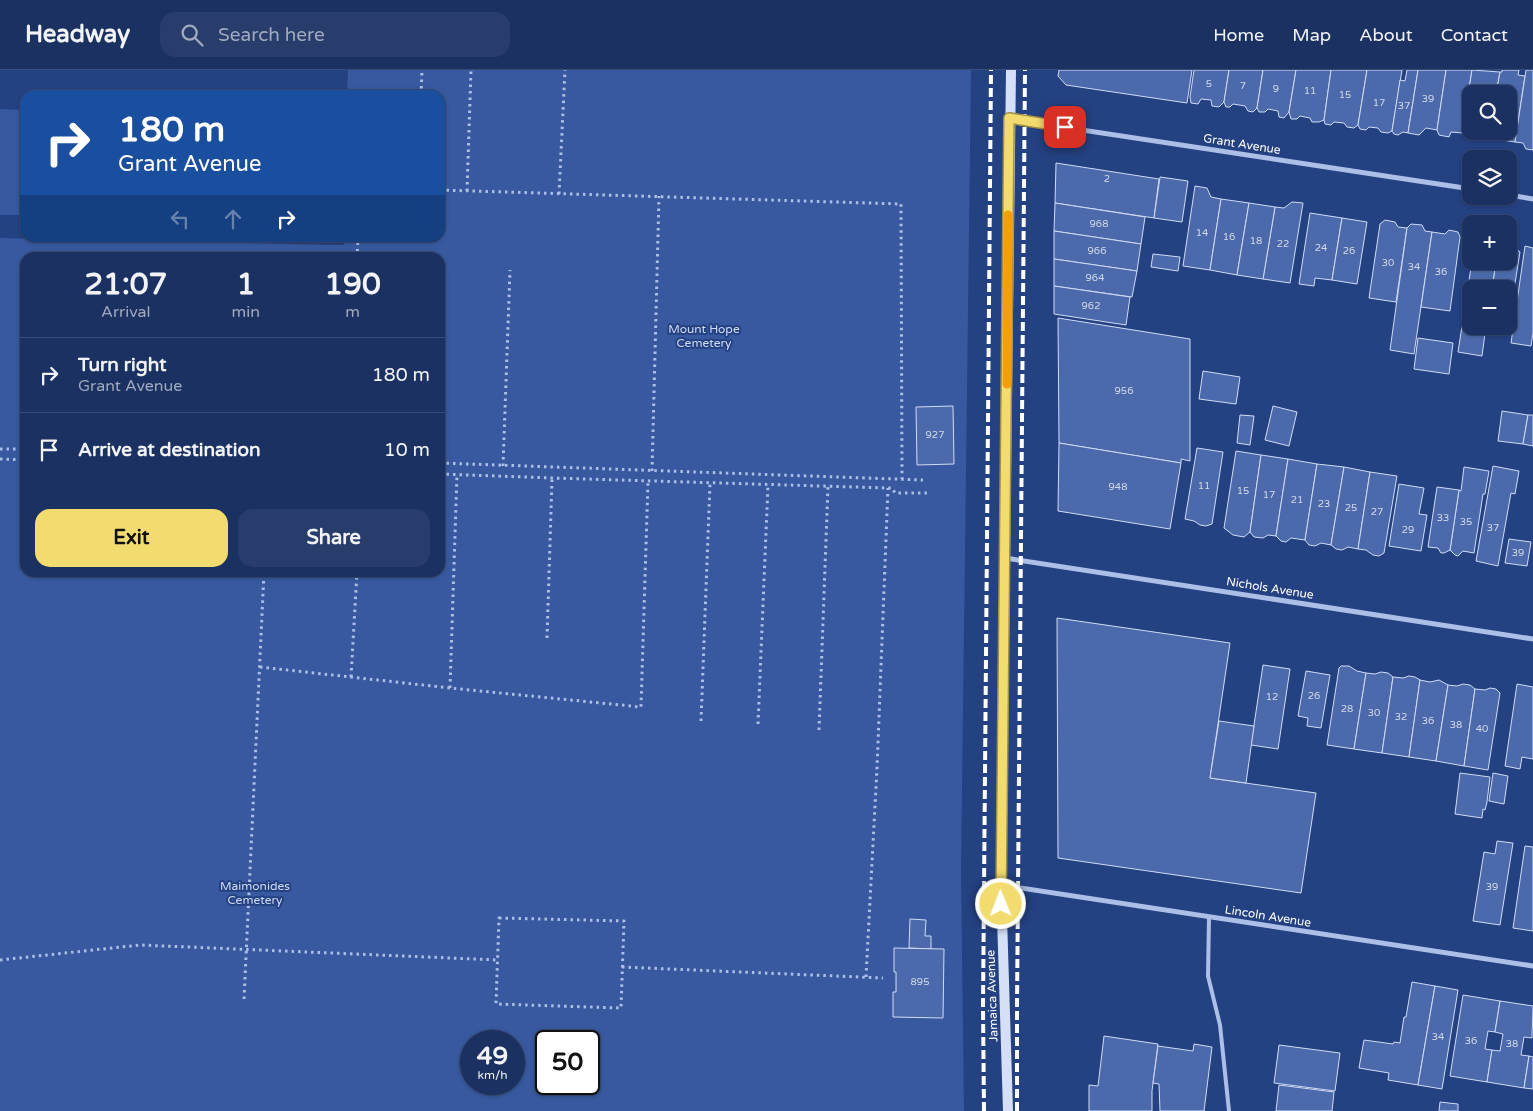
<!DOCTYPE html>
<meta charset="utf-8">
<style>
:root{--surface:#1b3162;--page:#283d6b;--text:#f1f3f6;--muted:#a0a9be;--line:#394c77;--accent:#f2dc6f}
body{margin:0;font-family:"Varela Round",sans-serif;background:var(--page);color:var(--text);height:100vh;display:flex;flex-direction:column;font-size:19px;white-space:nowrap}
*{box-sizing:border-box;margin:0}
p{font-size:16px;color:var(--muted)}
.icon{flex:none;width:28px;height:28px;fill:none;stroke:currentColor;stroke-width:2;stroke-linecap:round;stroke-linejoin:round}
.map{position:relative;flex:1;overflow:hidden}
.details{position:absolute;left:20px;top:182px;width:425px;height:325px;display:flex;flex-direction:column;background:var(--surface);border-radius:15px;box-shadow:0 1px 4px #0004,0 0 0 1px var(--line)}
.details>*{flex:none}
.banner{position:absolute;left:20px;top:20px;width:425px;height:152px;border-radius:15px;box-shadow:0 1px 4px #0004,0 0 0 1px var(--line);background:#1a4fa0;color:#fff;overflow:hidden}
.controls{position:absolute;left:1462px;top:15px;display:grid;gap:10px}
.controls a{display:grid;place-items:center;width:55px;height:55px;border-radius:10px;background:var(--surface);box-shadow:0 1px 4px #0004,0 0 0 1px var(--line);font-size:25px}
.speed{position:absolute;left:460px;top:960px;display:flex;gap:10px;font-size:25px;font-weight:700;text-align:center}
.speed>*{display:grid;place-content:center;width:65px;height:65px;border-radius:50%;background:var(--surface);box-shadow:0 1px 4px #0004,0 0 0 1px var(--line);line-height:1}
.speed small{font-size:12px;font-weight:400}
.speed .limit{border:2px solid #111;border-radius:8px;background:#fff;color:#111}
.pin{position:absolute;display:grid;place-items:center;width:42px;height:42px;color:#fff;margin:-21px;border-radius:10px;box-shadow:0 2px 8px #0006}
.me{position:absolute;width:55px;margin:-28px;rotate:359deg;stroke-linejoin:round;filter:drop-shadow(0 0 4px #0008)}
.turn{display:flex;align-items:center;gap:18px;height:105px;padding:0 15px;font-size:22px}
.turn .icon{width:65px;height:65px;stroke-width:2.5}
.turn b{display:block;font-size:35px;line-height:42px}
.lanes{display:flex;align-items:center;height:48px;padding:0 15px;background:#0003;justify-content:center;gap:25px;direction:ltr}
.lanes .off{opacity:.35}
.eta{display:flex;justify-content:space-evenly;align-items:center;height:85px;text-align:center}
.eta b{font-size:30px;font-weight:700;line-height:35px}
.cta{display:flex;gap:10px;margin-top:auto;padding:10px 15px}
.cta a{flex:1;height:58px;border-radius:15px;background:var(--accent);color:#111;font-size:20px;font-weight:700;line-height:58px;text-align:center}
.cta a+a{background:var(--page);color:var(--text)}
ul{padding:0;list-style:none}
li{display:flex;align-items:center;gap:15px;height:75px;padding:0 15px;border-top:1px solid var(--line)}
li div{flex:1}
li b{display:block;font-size:19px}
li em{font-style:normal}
header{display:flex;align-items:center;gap:30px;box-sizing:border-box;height:70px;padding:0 25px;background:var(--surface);border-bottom:1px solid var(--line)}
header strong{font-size:24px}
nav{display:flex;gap:28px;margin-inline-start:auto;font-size:18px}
.search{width:350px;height:45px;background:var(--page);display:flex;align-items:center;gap:12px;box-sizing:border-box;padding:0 18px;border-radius:15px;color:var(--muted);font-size:19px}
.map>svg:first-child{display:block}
</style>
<header>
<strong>Headway</strong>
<div class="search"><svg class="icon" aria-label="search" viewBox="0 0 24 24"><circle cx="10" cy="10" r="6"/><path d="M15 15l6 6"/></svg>Search here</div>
<nav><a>Home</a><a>Map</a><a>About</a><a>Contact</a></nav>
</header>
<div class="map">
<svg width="1533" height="1041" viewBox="0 0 1533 1041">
<rect width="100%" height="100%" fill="#244182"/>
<g fill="#38599f" fill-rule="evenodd">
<path d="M348 0H971L961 801 964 1041H0V168L344 175V168H440V25H347ZM25 188H440V502H25ZM471 971H514V1014H471ZM546 971H589V1014H546Z"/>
<path d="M0 39 25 40V145H0Z"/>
</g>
<g fill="#4c6aab" stroke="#cfdcf6">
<path d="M1059 0H1192L1187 33 1066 15 1058 6Z"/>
<path d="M1194 0H1229L1224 32 1219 37 1212 36 1211 30 1201 29 1198 34 1191 33 1190 27Z"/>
<path d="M1229 0H1263L1257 38 1253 42 1248 41 1245 36 1233 34 1230 37H1226L1224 32Z"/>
<path d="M1263 0H1296L1289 42 1284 48 1279 47 1278 41 1268 39 1265 42H1259L1257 38Z"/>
<path d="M1296 0H1331L1324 50 1319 52H1312L1310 48 1300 46 1297 49H1291L1289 42Z"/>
<path d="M1331 0H1367L1358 55 1354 58 1347 57 1344 53 1334 52 1331 55 1325 54 1324 50Z"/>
<path d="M1367 0H1402L1392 61 1388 63 1381 62 1378 58 1369 57 1366 60 1360 59 1358 55Z"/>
<path d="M1407 0H1418L1408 63 1403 62 1398 65 1394 64 1392 61 1400 10 1405 11Z"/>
<path d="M1418 0H1446L1437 60 1426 58 1419 65 1408 63Z"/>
<path d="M1446 0H1472L1462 63 1451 62 1449 67 1439 65 1437 60Z"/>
<path d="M1472 0 1500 2 1496 24H1471V61H1490L1489 68 1462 63Z"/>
<path d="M1502 0H1519L1518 5 1525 6 1515 72 1489 68 1490 61H1509V24H1496L1500 2H1502Z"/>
<path d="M1526 0H1533V80L1526 79 1523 73 1515 72Z"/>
<path d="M1056 93 1159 109 1154 148 1055 133Z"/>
<path d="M1160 107 1188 111 1182 152 1154 148Z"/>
<path d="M1195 116 1207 118 1211 127 1221 129 1210 200 1183 196Z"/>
<path d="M1221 129 1249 133 1237 205 1210 200Z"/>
<path d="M1292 132 1303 133 1290 213 1263 209 1275 137 1284 138Z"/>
<path d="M1055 133 1145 147 1141 174 1054 161Z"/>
<path d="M1249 133 1275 137 1263 209 1237 205Z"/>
<path d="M1310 143 1342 148 1332 210 1315 208 1314 216 1299 214Z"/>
<path d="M1342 148 1367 152 1357 214 1332 210Z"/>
<path d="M1385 150 1395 152 1398 157 1407 158 1396 232 1369 228 1380 154Z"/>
<path d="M1411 154 1422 155 1425 161 1432 162 1414 284 1390 280 1407 158Z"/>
<path d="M1449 160 1458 162 1460 167 1450 241 1421 237 1432 162 1445 164Z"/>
<path d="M1054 161 1141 174 1137 201 1054 189Z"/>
<path d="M1525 176 1533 178V263L1531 276 1511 273Z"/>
<path d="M1510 177 1515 178 1520 182 1509 251V219H1492L1496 191H1509V178Z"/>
<path d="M1153 184 1180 187 1178 201 1151 197Z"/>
<path d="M1054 189 1137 201 1132 227 1054 216Z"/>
<path d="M1472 191H1496L1492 219H1471V256H1486L1482 286 1458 282Z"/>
<path d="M1054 216 1130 227 1126 255 1054 244Z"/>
<path d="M1058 248 1190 269V391L1181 389V393L1059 373Z"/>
<path d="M1418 268 1453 273 1449 304 1414 299Z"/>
<path d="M1203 301 1240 307 1236 334 1199 329Z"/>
<path d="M953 336 954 394 917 395 916 337Z"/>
<path d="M1273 336 1297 342 1289 376 1265 370Z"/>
<path d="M1502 341 1528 345 1523 374 1498 371Z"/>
<path d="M1240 345 1254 346 1250 375 1237 373Z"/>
<path d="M1528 345H1533V376L1523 374Z"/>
<path d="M1059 373 1181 393 1170 459 1058 441Z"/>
<path d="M1197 378 1223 382 1212 454 1206 456 1200 455 1194 451 1185 449Z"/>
<path d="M1236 381 1261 385 1250 462 1244 467 1233 465 1224 458Z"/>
<path d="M1261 385 1288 389 1276 466 1268 465 1263 468 1254 467 1250 462Z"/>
<path d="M1288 389 1317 394 1305 470 1291 468 1286 472 1281 471 1276 466Z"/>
<path d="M1317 394 1344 397 1331 475 1321 473 1315 476 1309 475 1305 470Z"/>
<path d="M1493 396 1519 401 1515 424 1511 423 1498 496 1476 491Z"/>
<path d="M1344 397 1370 402 1358 479 1348 477 1342 480 1336 479 1331 475Z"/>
<path d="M1464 397 1489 401 1485 424H1483L1474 483 1463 481 1458 486 1455 485 1450 480 1459 420 1461 421Z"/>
<path d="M1370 402 1397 406 1384 483 1379 486 1373 485 1366 480 1358 479Z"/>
<path d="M1399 414 1424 418 1419 444 1427 445 1421 481 1389 476Z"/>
<path d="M1437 417 1459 420 1450 480 1444 483H1441L1438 478 1428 477Z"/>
<path d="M1509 469 1531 472 1527 496 1505 493Z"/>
<path d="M1057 548 1230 573 1210 708 1316 723 1301 823 1058 788Z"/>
<path d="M1263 595 1290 599 1278 679 1251 675Z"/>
<path d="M1341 596H1349L1357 601 1366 603 1354 679 1327 675 1339 598Z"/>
<path d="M1306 601 1330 605 1321 658 1307 656 1308 648 1298 646Z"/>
<path d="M1381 602 1388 603 1393 607 1382 683 1354 679 1366 603 1375 604Z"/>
<path d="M1409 606 1415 607 1420 610 1409 687 1382 683 1393 607 1403 608Z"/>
<path d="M1420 610 1430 612 1439 610 1448 615 1436 691 1409 687Z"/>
<path d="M1463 614 1470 615 1475 619 1464 696 1436 691 1448 615 1457 616Z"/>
<path d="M1517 614 1533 617V689L1522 687 1520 699 1505 696Z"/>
<path d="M1490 618 1496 619 1500 623 1488 700 1464 696 1475 619 1485 620Z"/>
<path d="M1219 651 1254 656 1246 713 1210 708Z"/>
<path d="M1460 703 1490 707 1487 732 1485 740 1483 739 1482 748 1455 744Z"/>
<path d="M1493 703 1508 706 1504 734 1489 731Z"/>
<path d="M1497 771 1513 773 1500 855 1473 851 1484 782 1495 784Z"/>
<path d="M1525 776 1533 777V861L1513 858Z"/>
<path d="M910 849 926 850 925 866H931V879L909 878Z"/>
<path d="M894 878 944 879 943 948 893 947V922H896V902H894Z"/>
<path d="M1412 912 1435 916 1418 1015 1388 1010 1389 1003 1359 998 1364 970 1393 974 1394 972 1400 973 1404 947H1406Z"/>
<path d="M1435 916 1458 920 1442 1019 1418 1015Z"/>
<path d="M1463 925 1500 931 1495 962 1488 961 1485 979 1492 980 1487 1012 1450 1006Z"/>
<path d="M1500 931 1533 936 1532 968 1524 967 1521 985 1529 986 1524 1018 1487 1012 1492 980 1500 981 1503 964 1495 962Z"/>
<path d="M1104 966 1158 974 1152 1021V1041H1089V1015L1098 1016Z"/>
<path d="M1194 974 1212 977 1204 1041H1160L1159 1014 1153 1013 1158 976 1193 981Z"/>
<path d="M1279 975 1340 983 1335 1021 1274 1013Z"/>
<path d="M1529 986 1533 987V1019L1524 1018Z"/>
<path d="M1279 1015 1334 1022 1332 1041H1276Z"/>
<path d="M1440 1032 1458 1034V1041H1439Z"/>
</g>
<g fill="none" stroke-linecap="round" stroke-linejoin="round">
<g stroke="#abbfe7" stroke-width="3" stroke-dasharray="2.5 4" stroke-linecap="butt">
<path d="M421 25 422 0"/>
<path d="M440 120 901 134 902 409"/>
<path d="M467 121 471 0"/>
<path d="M559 124 565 0"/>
<path d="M357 188 358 168"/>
<path d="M0 379H25"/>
<path d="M0 389 25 390"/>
<path d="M440 393 923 410"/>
<path d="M503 396 510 200"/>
<path d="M652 401 659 126"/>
<path d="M440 404 552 408 888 418H892L895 423H930"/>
<path d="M547 568 552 409"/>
<path d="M260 597 450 618 641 637 648 411"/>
<path d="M351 607 357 502"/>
<path d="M450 618 457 404"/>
<path d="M701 651 710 413"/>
<path d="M758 654 768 415"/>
<path d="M819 660 828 416"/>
<path d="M499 848 624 851 621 938 496 934Z"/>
<path d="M0 890 140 875 498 890"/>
<path d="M622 897 883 908"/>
<path d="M866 907 877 698 888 418"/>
<path d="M244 929 264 502"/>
</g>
<path stroke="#abbfe7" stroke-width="4" d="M1209 847 1208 906 1220 955 1229 1041"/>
<g stroke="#abbfe7" stroke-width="5">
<path d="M1010 49 1471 119"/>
<path d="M1509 125 1533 129"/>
<path d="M1005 488 1533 569"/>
<path d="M1001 815 1533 896"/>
</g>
<path stroke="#d5dff6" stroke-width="10" d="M1008 1041 1001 815 1011 0"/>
<g stroke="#fff" stroke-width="4" stroke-dasharray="9 4" stroke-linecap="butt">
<path d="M984 1041 983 937 991 0"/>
<path d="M1017 1041V937L1025 0"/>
</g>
</g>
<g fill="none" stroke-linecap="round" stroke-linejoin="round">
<defs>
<path id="route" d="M1001 834 1009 48 1065 57"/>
</defs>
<use href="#route" stroke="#9d8f48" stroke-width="12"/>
<use href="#route" stroke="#f2dc6f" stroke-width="9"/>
<path stroke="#f59e0b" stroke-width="9" d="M1007 314 1008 145"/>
</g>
<g text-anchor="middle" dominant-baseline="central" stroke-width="4" stroke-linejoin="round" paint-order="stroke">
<g font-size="10" fill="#d2daea">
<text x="1209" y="14">5</text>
<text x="1243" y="16">7</text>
<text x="1276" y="19">9</text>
<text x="1310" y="21">11</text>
<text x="1345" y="25">15</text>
<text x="1428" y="29">39</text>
<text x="1379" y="33">17</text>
<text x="1404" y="36">37</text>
<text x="1107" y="109">2</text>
<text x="1099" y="154">968</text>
<text x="1202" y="163">14</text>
<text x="1229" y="167">16</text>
<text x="1256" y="171">18</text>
<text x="1283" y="174">22</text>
<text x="1321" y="178">24</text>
<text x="1097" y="181">966</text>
<text x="1349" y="181">26</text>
<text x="1388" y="193">30</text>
<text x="1414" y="197">34</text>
<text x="1441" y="202">36</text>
<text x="1095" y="208">964</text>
<text x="1091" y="236">962</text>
<text x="1124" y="321">956</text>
<text x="935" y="365">927</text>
<text x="1204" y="416">11</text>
<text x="1118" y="417">948</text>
<text x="1243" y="421">15</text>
<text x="1269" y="425">17</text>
<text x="1297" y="430">21</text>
<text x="1324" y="434">23</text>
<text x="1351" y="438">25</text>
<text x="1377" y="442">27</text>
<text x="1443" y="448">33</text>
<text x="1466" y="452">35</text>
<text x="1493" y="458">37</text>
<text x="1408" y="460">29</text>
<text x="1518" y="483">39</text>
<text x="1314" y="626">26</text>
<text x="1272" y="627">12</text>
<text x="1347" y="639">28</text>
<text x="1374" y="643">30</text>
<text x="1401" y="647">32</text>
<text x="1428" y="651">36</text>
<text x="1456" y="655">38</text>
<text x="1482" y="659">40</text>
<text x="1492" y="817">39</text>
<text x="920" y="912">895</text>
<text x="1438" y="967">34</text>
<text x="1471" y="971">36</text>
<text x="1512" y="974">38</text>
</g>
<g font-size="12" fill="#fff" stroke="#244182">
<text transform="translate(1242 74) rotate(9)">Grant Avenue</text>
<text transform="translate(1270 518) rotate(9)">Nichols Avenue</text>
<text transform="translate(1268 846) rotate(9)">Lincoln Avenue</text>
<text transform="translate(992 926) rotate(-92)">Jamaica Avenue</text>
</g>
<g font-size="12" fill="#cfdcf6" stroke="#244182">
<text x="704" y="259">Mount Hope<tspan x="704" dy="14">Cemetery</tspan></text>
<text x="255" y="816">Maimonides<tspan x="255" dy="14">Cemetery</tspan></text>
</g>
</g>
</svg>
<div class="controls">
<a><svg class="icon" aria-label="search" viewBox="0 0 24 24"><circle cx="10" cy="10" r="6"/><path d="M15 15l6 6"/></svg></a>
<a><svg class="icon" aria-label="layers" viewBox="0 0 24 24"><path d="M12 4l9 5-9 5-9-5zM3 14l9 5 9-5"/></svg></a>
<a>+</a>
<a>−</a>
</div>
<div class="speed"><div>49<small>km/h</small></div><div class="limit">50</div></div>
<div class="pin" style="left:1065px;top:57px;background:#d93025"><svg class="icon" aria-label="arrive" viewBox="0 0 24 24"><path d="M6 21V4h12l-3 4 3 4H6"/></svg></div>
<svg class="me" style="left:1001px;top:834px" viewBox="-20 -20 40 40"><circle r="17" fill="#f2dc6f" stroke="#fff" stroke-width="3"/><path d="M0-11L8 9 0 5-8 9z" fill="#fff"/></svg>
<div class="banner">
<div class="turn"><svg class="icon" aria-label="right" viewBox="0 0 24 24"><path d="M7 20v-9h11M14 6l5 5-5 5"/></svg><div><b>180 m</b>Grant Avenue</div></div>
<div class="lanes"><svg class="icon off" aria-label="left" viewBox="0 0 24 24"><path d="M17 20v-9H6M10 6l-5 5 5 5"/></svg><svg class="icon off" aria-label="ahead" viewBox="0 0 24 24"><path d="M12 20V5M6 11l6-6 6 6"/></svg><svg class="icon" aria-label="right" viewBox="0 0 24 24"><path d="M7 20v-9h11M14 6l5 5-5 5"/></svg></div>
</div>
<section class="details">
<div class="eta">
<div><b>21:07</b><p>Arrival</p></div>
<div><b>1</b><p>min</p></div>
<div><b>190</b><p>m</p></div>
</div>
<ul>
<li><svg class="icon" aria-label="right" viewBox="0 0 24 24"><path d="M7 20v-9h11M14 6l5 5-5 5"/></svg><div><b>Turn right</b><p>Grant Avenue</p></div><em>180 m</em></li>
<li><svg class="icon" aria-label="arrive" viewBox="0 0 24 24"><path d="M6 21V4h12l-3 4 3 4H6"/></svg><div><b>Arrive at destination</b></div><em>10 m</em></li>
</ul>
<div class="cta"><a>Exit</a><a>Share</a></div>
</section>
</div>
